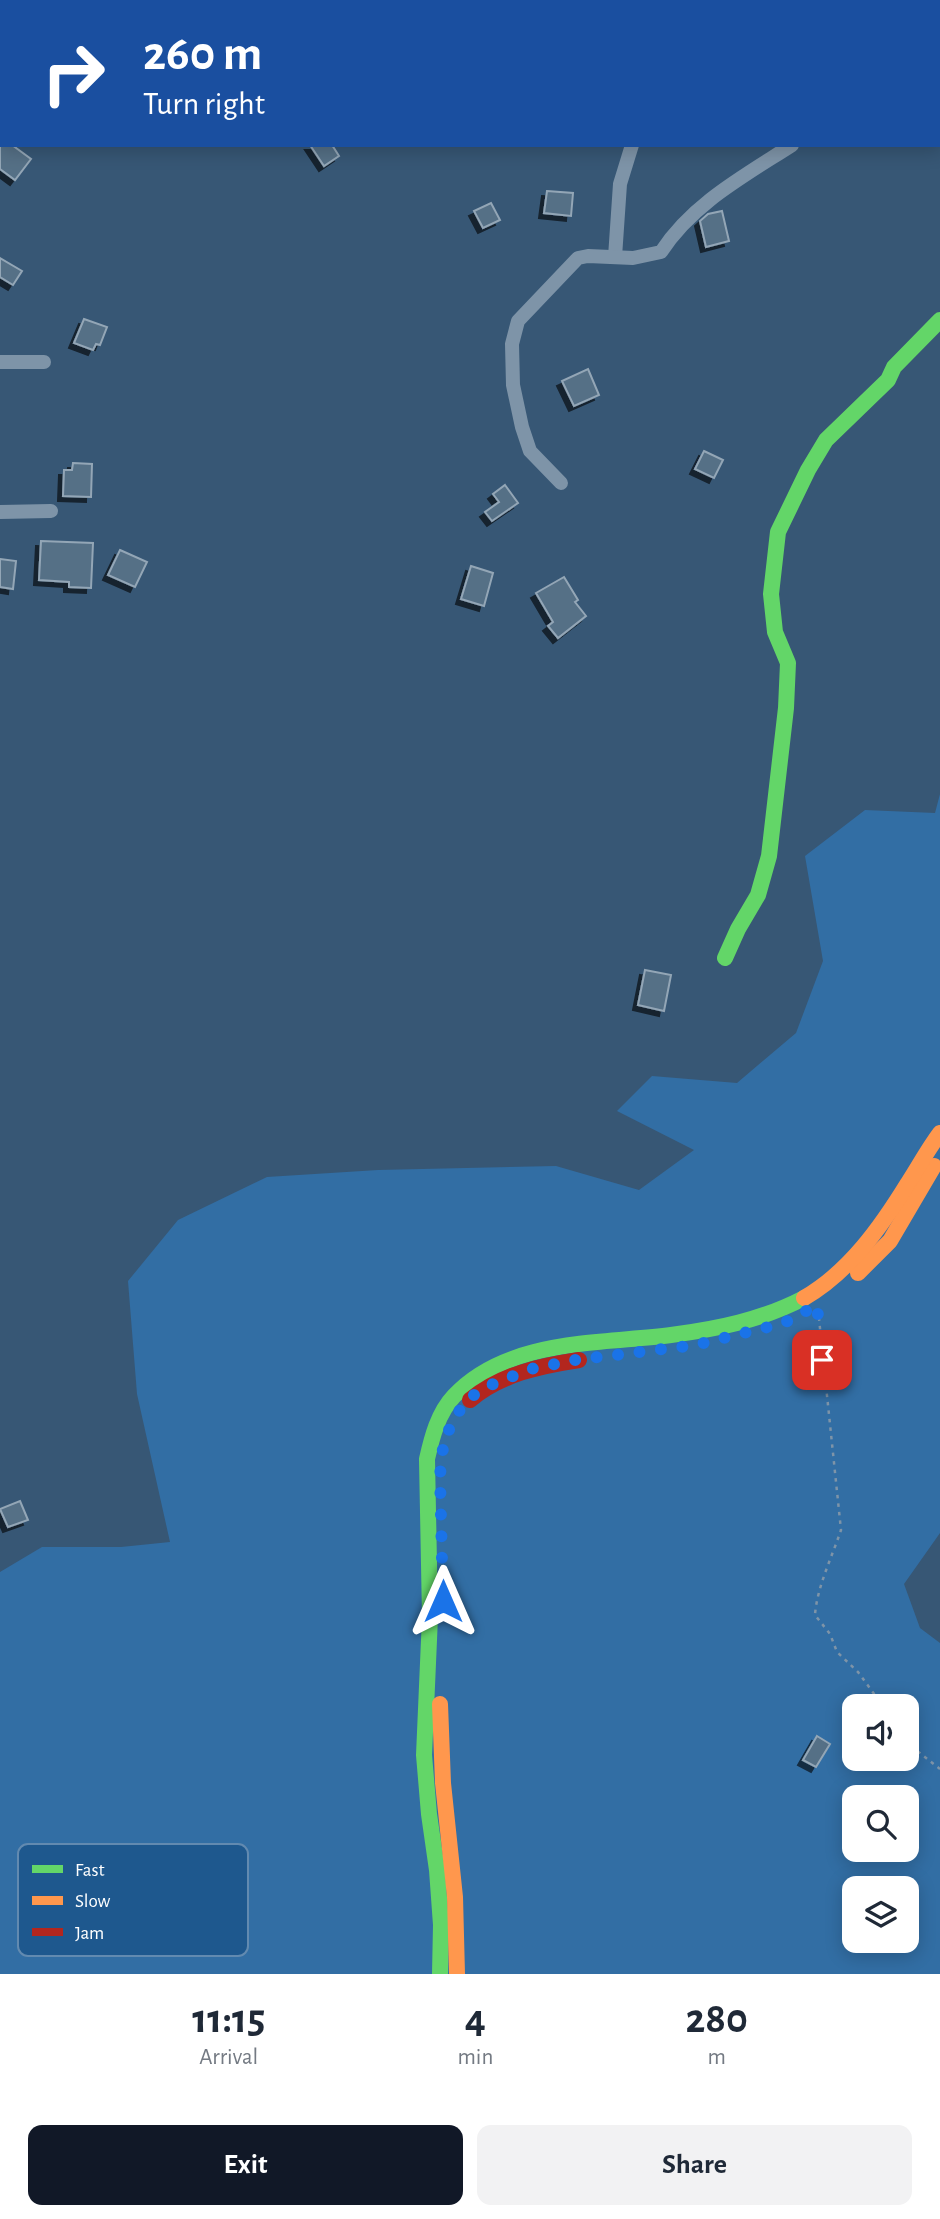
<!DOCTYPE html>
<style>
:root{--surface:#fff;--page:#f2f2f3;--text:#1f2937;--muted:#747a83;--accent:#111827}
body{margin:0;font-family:"Alegreya Sans",sans-serif;background:var(--page);color:var(--text);height:100vh;display:flex;flex-direction:column;font-size:26px;white-space:nowrap}
*{box-sizing:border-box;margin:0}
p{font-size:23px;color:var(--muted)}
.icon{flex:none;width:38px;height:38px;fill:none;stroke:currentColor;stroke-width:2;stroke-linecap:round;stroke-linejoin:round}
.map{position:relative;height:1974px;overflow:hidden}
.drawer{display:flex;flex-direction:column;background:var(--surface);flex:1}
.drawer>*{flex:none}
.top-card{position:absolute;left:0px;top:0px;width:942px;height:147px;box-shadow:0 4px 18px #0003;background:#1a4fa0;color:#fff;overflow:hidden}
.fabs{position:absolute;left:842px;top:1694px;display:grid;gap:14px}
.fabs a{display:grid;place-items:center;width:77px;height:77px;border-radius:14px;background:var(--surface);box-shadow:0 4px 18px #0003;font-size:35px}
.pin{position:absolute;display:grid;place-items:center;width:60px;height:60px;color:#fff;margin:-30px;border-radius:14px;box-shadow:0 4px 10px #0006}
.me{position:absolute;width:77px;margin:-38px;rotate:0deg;stroke-linejoin:round;filter:drop-shadow(0 0 5px #0008)}
.turn{display:flex;align-items:center;gap:24px;height:147px;padding:0 28px;font-size:32px}
.turn .icon{width:91px;height:91px;stroke-width:2.5}
.turn b{display:block;font-size:49px;line-height:60px}
.eta{display:flex;justify-content:space-evenly;align-items:center;height:119px;text-align:center}
.eta b{font-size:42px;font-weight:700;line-height:49px}
.primary-button{display:flex;gap:14px;margin-top:auto;padding:14px 28px}
.primary-button a{flex:1;height:80px;border-radius:14px;background:var(--accent);color:#fff;font-size:28px;font-weight:700;line-height:80px;text-align:center}
.primary-button a+a{background:var(--page);color:var(--text)}
.map>svg:first-child{display:block}
</style>
<div class="map">
<svg width="940" height="1974" viewBox="0 0 940 1974">
<defs>
<filter id="shadow"><feDropShadow dx="-5" dy="5" stdDeviation="0" flood-color="#0009"/></filter>
</defs>
<rect width="100%" height="100%" fill="#375775"/>
<path fill="#326ea4" fill-rule="evenodd" d="M940 794V1533L904 1584 920 1628 940 1643V1974H0V1572L42 1547H121L170 1542 137 1394 128 1281 178 1220 267 1177 378 1170 556 1166 639 1190 694 1150 617 1111 652 1076 737 1083 796 1033 823 961 805 856 865 810 935 813ZM854 1706H906V1759H854ZM854 1797H906V1850H854ZM854 1888H906V1941H854Z"/>
<g fill="#556f86" stroke="#93a6b6" stroke-width="2" filter="url(#shadow)">
<path d="M0 145H12L31 159 15 180 0 169Z"/>
<path d="M310 145H332L339 156 324 166Z"/>
<path d="M547 191 573 193 571 216 544 213Z"/>
<path d="M491 203 500 220 483 228 474 211Z"/>
<path d="M722 211 729 241 706 247 700 221 708 214Z"/>
<path d="M0 258 22 271 13 285 0 277Z"/>
<path d="M84 319 107 327 100 345 96 344 93 350 74 343Z"/>
<path d="M588 369 599 395 574 406 562 381Z"/>
<path d="M704 451 723 460 714 478 695 469Z"/>
<path d="M73 463 92 464 91 497 63 496 64 470H72Z"/>
<path d="M505 485 518 503 492 521 485 512 499 502 493 494Z"/>
<path d="M41 541 93 543 91 588 69 587V582L39 580Z"/>
<path d="M120 550 147 562 135 587 108 575Z"/>
<path d="M0 559 16 561 13 589 0 587Z"/>
<path d="M471 566 493 573 484 606 461 599Z"/>
<path d="M564 577 578 600 575 602 586 616 558 638 548 626 553 622 536 593Z"/>
<path d="M645 970 671 975 664 1011 638 1005Z"/>
<path d="M20 1501 28 1520 8 1527 0 1509Z"/>
<path d="M817 1736 830 1744 816 1767 803 1760Z"/>
</g>
<g fill="none" stroke-linecap="round" stroke-linejoin="round">
<g stroke="#7e94a8" stroke-width="2.5" stroke-dasharray="3.5 5" stroke-linecap="butt">
<path d="M818 1309 841 1530C832 1557 817 1587 815 1615L830 1634 837 1652 858 1672 883 1706"/>
<path d="M906 1739 911 1746 940 1769"/>
</g>
<g stroke="#7e94a8" stroke-width="14">
<path d="M621 0V2"/>
<path d="M659 0V2"/>
<path d="M86 2 87 0"/>
<path d="M615 257 620 184 632 145"/>
<path d="M0 362H44"/>
<path d="M561 483 530 451 522 427 513 385 512 344 518 321 578 258 588 256 633 258 661 252C692 204 744 176 792 145"/>
<path d="M0 512 51 511"/>
</g>
<g stroke="#63d668" stroke-width="16">
<path d="M725 958 738 929 758 895 769 856 786 708 788 663 775 632 771 594 778 532 808 470 826 440 888 380 894 367 940 320"/>
<path d="M440 1974 441 1925 437 1870 429 1814 424 1755 430 1617 427 1459C432 1437 438 1413 454 1396 507 1339 599 1344 671 1335 717 1329 762 1320 804 1298"/>
</g>
<g stroke="#ff974d" stroke-width="16">
<path d="M858 1273 890 1241 934 1166"/>
<path d="M804 1298C849 1272 881 1227 908 1183 919 1166 928 1149 940 1133"/>
<path d="M440 1704 443 1783 455 1897 457 1974"/>
</g>
<path stroke="#b3261e" stroke-width="16" d="M470 1400C501 1374 540 1366 579 1360"/>
</g>
<g fill="none" stroke-linecap="round" stroke-linejoin="round">
<path stroke="#1a73e8" stroke-width="12" stroke-dasharray="0 21.6" d="M443 1601 440 1475 444 1439 461 1408 475 1394 486 1387 531 1369 575 1360 696 1345 784 1323 817 1305 822 1360"/>
</g>
<rect x="18" y="1844" width="230" height="112" rx="10" fill="#1e588e" stroke="#628ab0" stroke-width="2"/>
<rect x="32" y="1865" width="31" height="8" fill="#63d668"/>
<rect x="32" y="1896" width="31" height="9" fill="#ff974d"/>
<rect x="32" y="1928" width="31" height="8" fill="#b3261e"/>
<g font-size="19" fill="#fff">
<text x="75" y="1876">Fast</text>
<text x="75" y="1907">Slow</text>
<text x="75" y="1939">Jam</text>
</g>
</svg>
<div class="fabs">
<a><svg class="icon" aria-label="sound" viewBox="0 0 24 24"><path d="M4 9h4l5-4v14l-5-4H4zM17 9q2 3 0 6"/></svg></a>
<a><svg class="icon" aria-label="search" viewBox="0 0 24 24"><circle cx="10" cy="10" r="6"/><path d="M15 15l6 6"/></svg></a>
<a><svg class="icon" aria-label="layers" viewBox="0 0 24 24"><path d="M12 4l9 5-9 5-9-5zM3 14l9 5 9-5"/></svg></a>
</div>
<div class="pin" style="left:822px;top:1360px;background:#d93025"><svg class="icon" aria-label="arrive" viewBox="0 0 24 24"><path d="M6 21V4h12l-3 4 3 4H6"/></svg></div>
<svg class="me" style="left:443px;top:1601px" viewBox="-20 -20 40 40"><path d="M0-17L14 15 0 8-14 15z" fill="#1a73e8" stroke="#fff" stroke-width="4"/></svg>
<div class="top-card">
<div class="turn"><svg class="icon" aria-label="right" viewBox="0 0 24 24"><path d="M7 20v-9h11M14 6l5 5-5 5"/></svg><div><b>260 m</b>Turn right</div></div>
</div>
</div>
<section class="drawer">
<div class="eta">
<div><b>11:15</b><p>Arrival</p></div>
<div><b>4</b><p>min</p></div>
<div><b>280</b><p>m</p></div>
</div>
<div class="primary-button"><a>Exit</a><a>Share</a></div>
</section>
